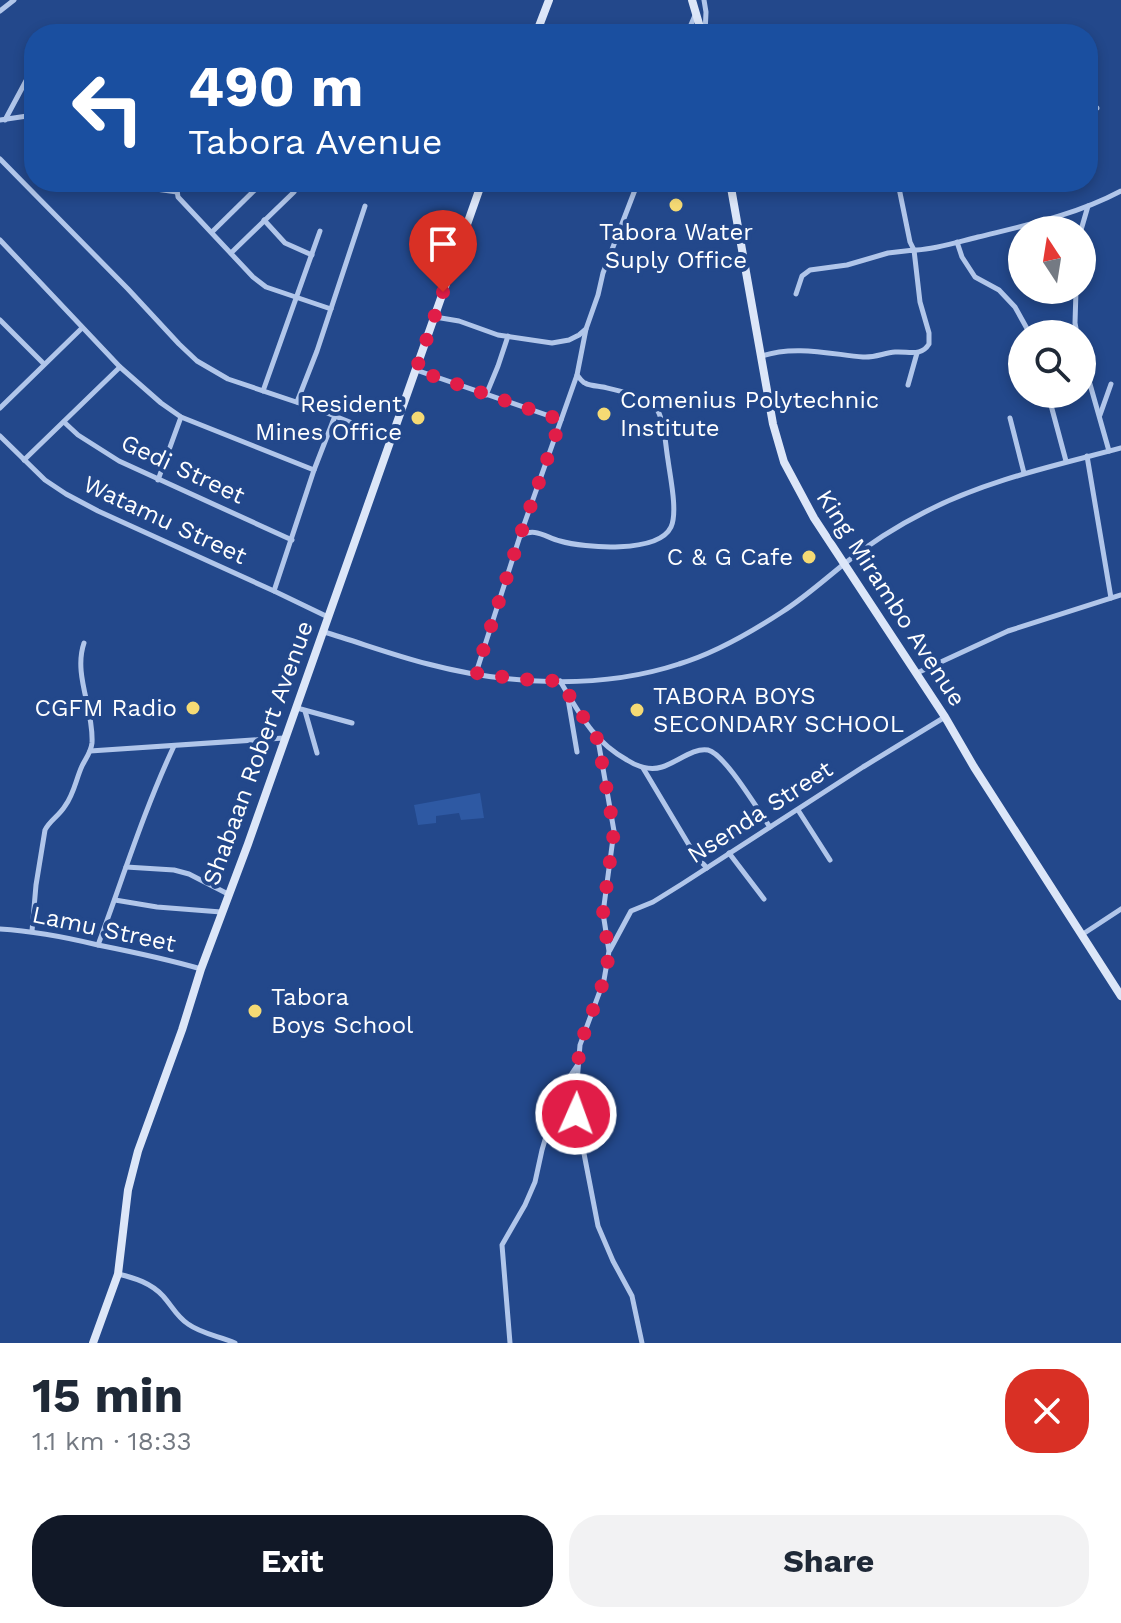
<!DOCTYPE html>
<meta charset="utf-8">
<style>
:root{--surface:#fff;--page:#f2f2f3;--text:#1f2937;--muted:#747a83;--accent:#111827}
body{margin:0;font-family:"Work Sans",sans-serif;background:var(--page);color:var(--text);height:100vh;display:flex;flex-direction:column;font-size:30px;white-space:nowrap}
*{box-sizing:border-box;margin:0}
p{font-size:26px;color:var(--muted)}
.icon{flex:none;width:44px;height:44px;fill:none;stroke:currentColor;stroke-width:2;stroke-linecap:round;stroke-linejoin:round}
.map{position:relative;height:1343px;overflow:hidden}
.panel{display:flex;flex-direction:column;background:var(--surface);flex:1}
.panel>*{flex:none}
.banner{position:absolute;left:24px;top:24px;width:1074px;height:168px;border-radius:32px;box-shadow:0 4px 12px #0003;background:#1a4fa0;color:#fff;overflow:hidden}
.needle{width:52px;rotate:348deg}
.buttons{position:absolute;left:1008px;top:216px;display:grid;gap:16px}
.buttons a{display:grid;place-items:center;width:88px;height:88px;border-radius:50%;background:var(--surface);box-shadow:0 4px 12px #0003;font-size:40px}
.pin{position:absolute;display:grid;place-items:center;width:68px;height:68px;color:#fff;margin:-82px -34px;border-radius:50% 50% 50% 0;rotate:-45deg;box-shadow:0 0 8px #0007}
.pin .icon{rotate:45deg}
.me{position:absolute;width:88px;margin:-44px;rotate:2deg;stroke-linejoin:round;filter:drop-shadow(0 0 6px #0008)}
.turn{display:flex;align-items:center;gap:28px;height:168px;padding:0 32px;font-size:36px}
.turn .icon{width:104px;height:104px;stroke-width:2.5}
.turn b{display:block;font-size:56px;line-height:68px}
.round{display:grid;place-items:center;flex:none;width:84px;height:84px;border-radius:32px;background:var(--page)}
.headline{display:flex;align-items:center;justify-content:space-between;height:136px;padding:0 32px}
h1{font-size:48px;font-weight:700;line-height:60px}
.cta{display:flex;gap:16px;margin-top:auto;padding:16px 32px}
.cta a{flex:1;height:92px;border-radius:32px;background:var(--accent);color:#fff;font-size:32px;font-weight:700;line-height:92px;text-align:center}
.cta a+a{background:var(--page);color:var(--text)}
.map>svg:first-child{display:block}
</style>
<div class="map">
<svg width="1121" height="1343" viewBox="0 0 1121 1343">
<rect width="100%" height="100%" fill="#23488b"/>
<path fill="#2e59a3" d="M480 793 484 818 461 820 459 813 436 816V823L418 825 414 805Z"/>
<g fill="none" stroke-linecap="round" stroke-linejoin="round">
<g stroke="#b1c6ea" stroke-width="5">
<path d="M704 0 706 12 705 34"/>
<path d="M0 11 14 0"/>
<path d="M687 34 696 13"/>
<path d="M1088 109 1097 108"/>
<path d="M0 120 34 115"/>
<path d="M5 120 28 77 34 73"/>
<path d="M0 159 128 289 179 344 197 361 228 379 317 409 390 438"/>
<path d="M104 182 120 186 141 182 156 189 177 192"/>
<path d="M184 182 177 190 178 197 253 277 266 287 331 309"/>
<path d="M892 182 896 184 899 188 910 242 914 250H917C937 249 958 242 978 237 1027 225 1076 215 1121 191"/>
<path d="M731 186 763 182"/>
<path d="M264 220 285 243 312 255"/>
<path d="M1081 230 1088 206"/>
<path d="M212 232 263 182"/>
<path d="M0 240 120 367 161 403 181 417 314 470"/>
<path d="M957 242 962 257 975 277 999 290 1015 307 1030 334"/>
<path d="M231 253 294 192"/>
<path d="M1076 290 1075 323 1077 334"/>
<path d="M435 317 459 321 498 335 552 343 569 340 579 335 586 329 598 295 603 273 638 182"/>
<path d="M0 320 44 364"/>
<path d="M762 356C794 345 830 354 863 357 874 358 884 353 895 352 909 351 921 357 929 344V333L920 302 914 250 888 253 847 265 810 270 802 276 796 294"/>
<path d="M1082 356 1109 451"/>
<path d="M416 370 561 420"/>
<path d="M908 385 917 353"/>
<path d="M263 391 320 231"/>
<path d="M1048 394 1066 461"/>
<path d="M486 395 498 366 508 336"/>
<path d="M297 402 317 351 365 206"/>
<path d="M0 408 82 328"/>
<path d="M1100 415 1111 384"/>
<path d="M1010 418 1024 473"/>
<path d="M64 422 78 435 119 461 292 540"/>
<path d="M0 436 45 480 66 494 98 511 274 591 328 617"/>
<path d="M1087 456 1111 598"/>
<path d="M24 460 120 367"/>
<path d="M158 480 181 417"/>
<path d="M520 536C535 527 545 537 560 541 584 548 658 554 671 527 678 512 670 476 668 460 665 443 665 420 655 406 646 396 616 390 603 387 598 386 590 386 585 383 582 382 579 377 577 375"/>
<path d="M274 591 314 470 335 416"/>
<path d="M324 632C358 642 393 655 428 664 508 685 600 690 679 664 716 653 750 633 782 612 804 598 823 581 844 564 869 544 897 526 925 512 987 480 1054 466 1121 448"/>
<path d="M476 673 520 536 577 375 586 329"/>
<path d="M917 673 1008 631 1121 595"/>
<path d="M560 681C580 714 592 740 627 760 638 767 649 771 662 767 676 763 694 747 708 750 725 754 759 812 770 827"/>
<path d="M567 693 577 752"/>
<path d="M297 708 352 723"/>
<path d="M305 711 317 753"/>
<path d="M598 740 614 831 603 913 609 951 604 980 580 1045 575 1107 598 1226 613 1261 632 1296 642 1343"/>
<path d="M90 751 284 738"/>
<path d="M643 768 695 855 707 868"/>
<path d="M798 810 830 860"/>
<path d="M729 853 764 899"/>
<path d="M126 867 174 870 189 874 228 894"/>
<path d="M115 900 157 907 221 912"/>
<path d="M0 929C34 931 65 937 98 945 133 952 167 959 201 969"/>
<path d="M32 931 36 885 45 830C50 820 59 816 65 806 74 794 76 779 82 766 86 758 91 752 92 743 94 709 73 675 84 643"/>
<path d="M1083 934 1121 909"/>
<path d="M98 945C123 878 144 810 174 746"/>
<path d="M610 950 631 911 653 902 682 884 863 767 945 717"/>
<path d="M118 1274C135 1278 151 1283 163 1296 172 1306 177 1317 188 1324 202 1334 219 1336 235 1343"/>
<path d="M510 1343 502 1245 525 1205 535 1182 542 1150 559 1093 577 1066"/>
</g>
<g stroke="#dce6f8" stroke-width="8">
<path d="M692 0 702 34"/>
<path d="M536 34 549 0"/>
<path d="M730 182 773 424 784 462 814 518 945 717 974 767 1121 996"/>
<path d="M93 1343 118 1274 128 1190 138 1151 182 1030 201 969 248 844 482 182"/>
</g>
</g>
<g fill="none" stroke-linecap="round" stroke-linejoin="round">
<path stroke="#e11d48" stroke-width="14" stroke-dasharray="0 25.2" d="M443 292 416 370 561 420 520 536 476 673 518 679 560 681 598 740 614 831 603 913 609 955 604 980 580 1045 575 1093 576 1114"/>
</g>
<g fill="#f5da74" stroke="#23488b" stroke-width="3">
<circle cx="676" cy="205" r="8"/>
<circle cx="604" cy="414" r="8"/>
<circle cx="418" cy="418" r="8"/>
<circle cx="809" cy="557" r="8"/>
<circle cx="193" cy="708" r="8"/>
<circle cx="637" cy="710" r="8"/>
<circle cx="255" cy="1011" r="8"/>
</g>
<g text-anchor="middle" dominant-baseline="central" stroke-width="8" stroke-linejoin="round" paint-order="stroke">
<g font-size="24" fill="#fff" stroke="#23488b" text-anchor="start">
<text x="676" y="232" text-anchor="middle">Tabora Water<tspan x="676" dy="28">Suply Office</tspan></text>
<text x="620" y="400">Comenius Polytechnic<tspan x="620" dy="28">Institute</tspan></text>
<text x="402" y="404" text-anchor="end">Resident<tspan x="402" dy="28">Mines Office</tspan></text>
<text x="793" y="557" text-anchor="end">C &amp; G Cafe</text>
<text x="653" y="696">TABORA BOYS<tspan x="653" dy="28">SECONDARY SCHOOL</tspan></text>
<text x="177" y="708" text-anchor="end">CGFM Radio</text>
<text x="271" y="997">Tabora<tspan x="271" dy="28">Boys School</tspan></text>
</g>
<g font-size="24" fill="#fff" stroke="#23488b">
<text transform="translate(183 469) rotate(25)">Gedi Street</text>
<text transform="translate(165 520) rotate(25)">Watamu Street</text>
<text transform="translate(891 598) rotate(57)">King Mirambo Avenue</text>
<text transform="translate(258 753) rotate(-70)">Shabaan Robert Avenue</text>
<text transform="translate(760 812) rotate(-33)">Nsenda Street</text>
<text transform="translate(104 929) rotate(12)">Lamu Street</text>
</g>
</g>
</svg>
<div class="buttons">
<a><svg class="needle" viewBox="-14 -14 28 28"><path d="M0-13l5 13h-10z" fill="#e53935"/><path d="M0 13l5-13h-10z" fill="#747a83"/></svg></a>
<a><svg class="icon" aria-label="search" viewBox="0 0 24 24"><circle cx="10" cy="10" r="6"/><path d="M15 15l6 6"/></svg></a>
</div>
<div class="pin" style="left:443px;top:292px;background:#d93025"><svg class="icon" aria-label="arrive" viewBox="0 0 24 24"><path d="M6 21V4h12l-3 4 3 4H6"/></svg></div>
<svg class="me" style="left:576px;top:1114px" viewBox="-20 -20 40 40"><circle r="17" fill="#e11d48" stroke="#fff" stroke-width="3"/><path d="M0-11L8 9 0 5-8 9z" fill="#fff"/></svg>
<div class="banner">
<div class="turn"><svg class="icon" aria-label="left" viewBox="0 0 24 24"><path d="M17 20v-9H6M10 6l-5 5 5 5"/></svg><div><b>490 m</b>Tabora Avenue</div></div>
</div>
</div>
<section class="panel">
<div class="headline"><div><h1>15 min</h1><p>1.1 km · 18:33</p></div><a class="round" style="background:#d93025;color:#fff"><svg class="icon" aria-label="close" viewBox="0 0 24 24"><path d="M6 6l12 12M18 6L6 18"/></svg></a></div>
<div class="cta"><a>Exit</a><a>Share</a></div>
</section>
